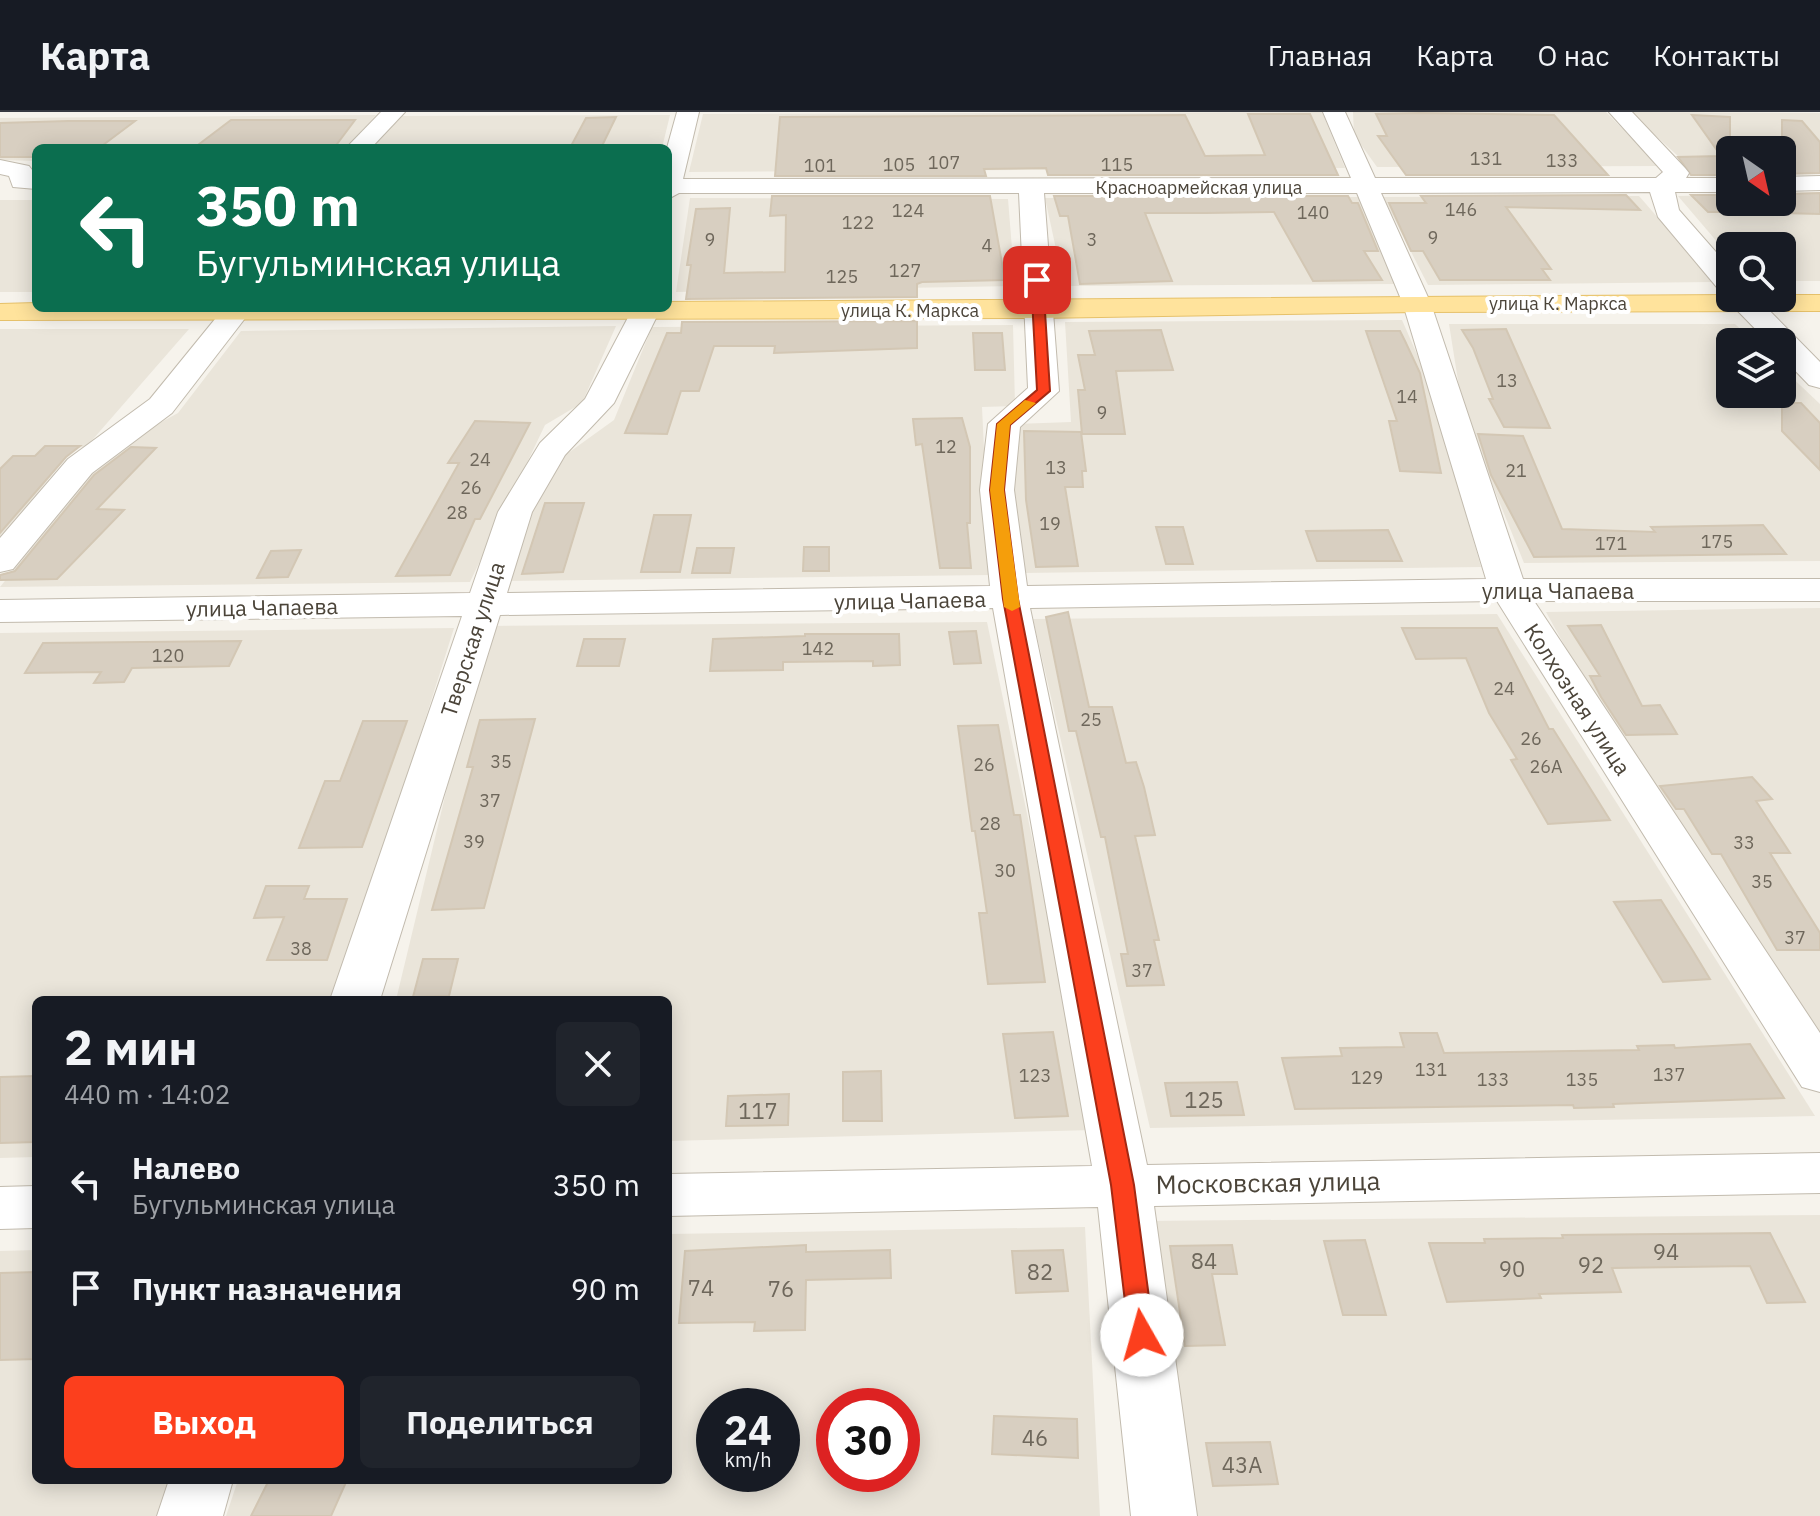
<!DOCTYPE html>
<html lang="ru">
<meta charset="utf-8">
<style>
:root{--surface:#171b24;--page:#20242c;--text:#f1f3f6;--muted:#9ea1a6;--line:#363941;--accent:#fc3f1d}
body{margin:0;font-family:"IBM Plex Sans",sans-serif;background:var(--page);color:var(--text);height:100vh;display:flex;flex-direction:column;font-size:30px;white-space:nowrap}
*{box-sizing:border-box;margin:0}
p{font-size:26px;color:var(--muted)}
.icon{flex:none;width:44px;height:44px;fill:none;stroke:currentColor;stroke-width:2;stroke-linecap:round;stroke-linejoin:round}
.map{position:relative;flex:1;overflow:hidden}
.side{position:absolute;left:32px;top:884px;width:640px;height:488px;display:flex;flex-direction:column;background:var(--surface);border-radius:12px;box-shadow:0 4px 20px #0003}
.side>*{flex:none}
.hud{position:absolute;left:32px;top:32px;width:640px;height:168px;border-radius:12px;box-shadow:0 4px 20px #0003;background:#0b6e4f;color:#fff;overflow:hidden}
.needle{width:52px;rotate:146deg}
.tools{position:absolute;left:1716px;top:24px;display:grid;gap:16px}
.tools a{display:grid;place-items:center;width:80px;height:80px;border-radius:12px;background:var(--surface);box-shadow:0 4px 20px #0003;font-size:40px}
.speed{position:absolute;left:696px;top:1276px;display:flex;gap:16px;font-size:40px;font-weight:700;text-align:center}
.speed>*{display:grid;place-content:center;width:104px;height:104px;border-radius:50%;background:var(--surface);box-shadow:0 4px 20px #0003;line-height:1}
.speed small{font-size:20px;font-weight:400}
.speed .limit{border:12px solid #d22;background:#fff;color:#111}
.pin{position:absolute;display:grid;place-items:center;width:68px;height:68px;color:#fff;margin:-34px;border-radius:16px;box-shadow:0 4px 12px #0006}
.me{position:absolute;width:88px;margin:-44px;rotate:353deg;stroke-linejoin:round;filter:drop-shadow(0 0 6px #0008)}
.turn{display:flex;align-items:center;gap:28px;height:168px;padding:0 32px;font-size:36px}
.turn .icon{width:104px;height:104px;stroke-width:2.5}
.turn b{display:block;font-size:56px;line-height:68px}
.round{display:grid;place-items:center;flex:none;width:84px;height:84px;border-radius:12px;background:var(--page)}
.summary{display:flex;align-items:center;justify-content:space-between;height:136px;padding:0 32px}
h1{font-size:48px;font-weight:700;line-height:60px}
.button{display:flex;gap:16px;margin-top:auto;padding:16px 32px}
.button a{flex:1;height:92px;border-radius:12px;background:var(--accent);color:#fff;font-size:32px;font-weight:700;line-height:92px;text-align:center}
.button a+a{background:var(--page);color:var(--text)}
ul{padding:0;list-style:none}
li{display:flex;align-items:center;gap:24px;height:104px;padding:0 32px}
li div{flex:1}
li b{display:block;font-size:30px}
li em{font-style:normal}
header{display:flex;align-items:center;gap:48px;box-sizing:border-box;height:112px;padding:0 40px;background:var(--surface);border-bottom:2px solid var(--line)}
header strong{font-size:38px}
nav{display:flex;gap:44px;margin-inline-start:auto;font-size:28px}
.map>svg:first-child{display:block}
</style>
<header>
<strong>Карта</strong>
<nav><a>Главная</a><a>Карта</a><a>О нас</a><a>Контакты</a></nav>
</header>
<div class="map">
<svg width="1820" height="1404" viewBox="0 0 1820 1404">
<rect width="100%" height="100%" fill="#f6f3ec"/>
<g fill="#eae5da" fill-rule="evenodd">
<path d="M1322 0 1345 56 689 60 703 2Z"/>
<path d="M1353 0H1606L1659 54 1377 55 1354 23Z"/>
<path d="M1630 0 1820 1V57L1782 38H1730V56H1691Z"/>
<path d="M376 3 346 36H36V49L0 48V6Z"/>
<path d="M670 3 662 36H371L398 4Z"/>
<path d="M1730 83V90H1782L1820 83V169H1782V134H1730V145L1678 84Z"/>
<path d="M1639 84 1714 170 1428 173 1383 85Z"/>
<path d="M1361 85 1398 172 1064 174 1045 86Z"/>
<path d="M690 86 1008 87 1015 174 676 180Z"/>
<rect x="0" y="88" width="36" height="92"/>
<path d="M1402 208 1426 263 1481 455 1023 461 1010 337 1014 312 1071 310 1065 210Z"/>
<path d="M1449 212H1735L1754 230H1730V282H1782V256L1820 292V449L1524 451 1463 300Z"/>
<path d="M1013 213 1015 294 982 295 990 463 508 469 535 385 564 344 614 308 652 215Z"/>
<path d="M616 214 582 291 545 313 470 470 0 475 112 337 178 301 241 219Z"/>
<path d="M0 217H189L87 334 73 337 0 427Z"/>
<path d="M1820 496V922L1598 594 1546 500Z"/>
<path d="M1497 502 1815 1004 1150 1016 1033 507Z"/>
<path d="M987 510 1093 1018 668 1029V888H396L486 514Z"/>
<path d="M454 516 337 888H36V1045L0 1046V521Z"/>
<path d="M1820 1103V1404H1191L1145 1109Z"/>
<path d="M1085 1115 1100 1404H226L238 1368H668V1122ZM714 1294H782V1362H714ZM834 1294H902V1362H834Z"/>
<path d="M36 1138V1368H171L158 1404H0V1139Z"/>
</g>
<g fill="#d8cfc1" stroke="#d3c7b4" stroke-width="2">
<path d="M1419 1 1554 3 1608 63H1406L1378 24H1387L1376 2Z"/>
<path d="M1248 2H1310L1338 63H1048L1046 56 984 57 986 64H775L780 5 1185 3 1205 44 1265 43Z"/>
<path d="M1692 3 1730 5V63H1691L1678 45 1721 44Z"/>
<path d="M616 5 601 36H570L586 6Z"/>
<path d="M231 8H355L334 36H194Z"/>
<path d="M1782 8 1802 9 1820 30V61L1782 62Z"/>
<path d="M68 9H135L99 36H36L34 45H0V11Z"/>
<path d="M1820 81V102L1782 101V82Z"/>
<path d="M1626 83 1640 98 1506 95 1551 157H1542L1550 168H1440L1423 139H1411L1389 91H1426L1421 84Z"/>
<path d="M1691 83H1730V90H1754L1766 100H1708Z"/>
<path d="M772 84H990L1005 168 922 170 917 172V185L686 187 691 153H687L696 97 730 96 724 161 785 160 786 103 770 104Z"/>
<path d="M1054 84H1348L1352 91H1358L1378 139H1364L1382 168 1313 169 1274 100 1206 101H1145L1172 169 1080 172 1068 104H1060Z"/>
<path d="M917 209V236L774 241 775 234H714L699 279H681L667 322 625 321 667 221H681L682 210Z"/>
<path d="M1506 217 1550 316 1504 315 1489 287H1493L1473 236 1462 218Z"/>
<path d="M1161 218 1173 258 1116 259 1125 322H1082L1078 278H1085L1078 243H1095L1089 219Z"/>
<path d="M1366 219H1400L1405 229 1420 261 1441 361 1400 359 1389 309H1397Z"/>
<path d="M973 221H1002L1005 258H975Z"/>
<path d="M1782 291H1801L1820 311V358L1782 319Z"/>
<path d="M962 306 970 335V411H967L971 456H940L922 332 916 333 913 307Z"/>
<path d="M475 309 530 311 480 407H475L450 463 396 464 459 351H448Z"/>
<path d="M1024 319 1081 320 1086 359H1082L1083 375H1065L1078 454 1036 455 1026 388Z"/>
<path d="M1478 322 1523 324 1562 417 1655 420 1651 415 1763 413 1786 442 1534 445 1491 363Z"/>
<path d="M45 334H80L66 345 0 421V357L13 344H35Z"/>
<path d="M131 335 156 336 97 397 124 398 57 467 0 468V463L15 459 94 363Z"/>
<path d="M545 391H584L563 460 522 462Z"/>
<path d="M654 403H691L680 460H641Z"/>
<path d="M1156 415H1183L1193 452H1166Z"/>
<path d="M1388 418 1402 449H1317L1306 419Z"/>
<path d="M804 435H829V459H803Z"/>
<path d="M697 436H734L730 461H692Z"/>
<path d="M301 438 288 465 257 466 271 439Z"/>
<path d="M1068 500 1089 595H1112L1126 651 1136 650 1144 675 1155 723 1135 724 1159 828H1154L1164 873 1127 874 1121 842H1128L1105 725H1101L1076 619H1069L1046 505Z"/>
<path d="M1601 513 1642 594 1660 593 1677 622 1626 623 1601 585 1590 564H1600L1568 514Z"/>
<path d="M1402 516H1497L1549 617H1553L1610 708 1548 712 1511 648 1517 647 1489 601 1466 546 1416 547Z"/>
<path d="M976 519 981 551 954 552 949 520Z"/>
<path d="M805 522H899L900 553 873 554V549L783 550V558L710 559 713 527 805 524Z"/>
<path d="M584 527H625L619 554H577Z"/>
<path d="M241 529 229 554 132 556 124 570 94 571 101 560 25 561 43 531Z"/>
<path d="M535 607 484 796 432 798 473 655H467L480 608Z"/>
<path d="M363 609H407L362 735 299 736 325 669H340Z"/>
<path d="M998 613 1014 703H1020L1045 870 988 872 979 801H987L975 719H972L958 614Z"/>
<path d="M1752 665 1772 687 1756 689 1790 741H1770L1820 821V838H1777L1721 742H1712L1684 697H1676L1660 674Z"/>
<path d="M266 774H309L304 787H347L327 848H267L284 805 254 806Z"/>
<path d="M1661 788 1693 839 1710 867 1663 870 1614 790Z"/>
<path d="M423 847H458L449 884 413 885Z"/>
<path d="M1053 920 1068 1004 1015 1006 1003 922Z"/>
<path d="M1400 921H1437L1444 941 1639 938 1637 934 1674 933 1675 936 1750 932 1784 986 1613 992 1614 995 1574 996 1573 993 1295 997 1282 946 1342 944 1340 936 1404 935Z"/>
<path d="M881 959 882 1009H843V960Z"/>
<path d="M36 964V1030L0 1031V965Z"/>
<path d="M1237 970 1244 1003 1171 1004 1165 971Z"/>
<path d="M789 982 788 1013 726 1014 728 984Z"/>
<path d="M1770 1121 1805 1190 1767 1191 1750 1154 1612 1156 1621 1180 1539 1182 1541 1186 1447 1190 1429 1131H1485L1484 1127 1563 1126 1562 1123Z"/>
<path d="M1365 1128 1386 1203H1343L1324 1129Z"/>
<path d="M806 1133V1140L890 1138 891 1166 806 1168 805 1218 754 1219 755 1210 679 1211 685 1139Z"/>
<path d="M1232 1133 1237 1162H1212L1225 1233 1185 1234 1170 1134Z"/>
<path d="M1063 1138 1068 1179 1016 1181 1012 1139Z"/>
<path d="M36 1160V1247L0 1248V1161Z"/>
<path d="M994 1304 1077 1307 1078 1346 992 1342Z"/>
<path d="M1270 1330 1278 1372 1213 1374 1206 1331Z"/>
<path d="M269 1368H347L331 1404H251Z"/>
</g>
<g fill="none" stroke-linecap="round" stroke-linejoin="round">
<defs>
<g id="minor">
<path d="M381 0H405L371 36H346Z"/>
<path d="M677 0H699L683 67 1351 66 1323 0H1345L1375 66H1656L1663 60 1609 0H1632L1685 56 1689 61 1686 66H1730V80H1675L1679 98 1730 156V181L1720 179 1658 105 1650 80 1381 81 1431 192 1523 467H1820V489H1534L1820 921V980L1802 975 1497 489 1030 496 1147 1053 1820 1041V1081L1154 1094 1197 1404H1131L1098 1095 668 1104V1062L1092 1054 993 496 500 503 380 888H330L462 504 0 510V488L470 481 498 400 540 331 585 287 633 196H661L614 291 565 343 532 400 507 481 990 474 980 378 988 312 1028 276 1019 81H679L668 87 667 36ZM1044 81H1357L1403 192 1486 467 1027 474 1014 378 1020 315 1059 279Z"/>
<path d="M0 48 29 54 36 63V77L13 75 9 64 0 62Z"/>
<path d="M1820 64V78L1782 79V65Z"/>
<path d="M1730 182V186H1757L1820 250V276L1809 273 1782 245V230H1768L1731 192 1727 186Z"/>
<path d="M224 196H253L172 301 92 361 13 457 0 460V426L68 347 150 287Z"/>
<path d="M36 1074V1116L0 1117V1075Z"/>
<path d="M169 1368H233L223 1404H157Z"/>
</g>
<path id="major" d="M1730 183V186H1782V183H1820V199L1417 200 1039 206 0 208V192L36 191V196H668V190Z"/>
</defs>
<use href="#minor" stroke="#c2bbae" stroke-width="2"/>
<use href="#major" stroke="#e6c16a" stroke-width="2"/>
<use href="#minor" fill="#fff" fill-rule="evenodd"/>
<use href="#major" fill="#ffe39c" fill-rule="evenodd"/>
</g>
<path fill="#fc3f1d" stroke="#a42913" stroke-width="2" d="M1037 164 1043 168 1050 279 1010 313 1004 378 1018 487 1134 1073 1154 1223 1150 1230 1142 1233 1133 1230 1129 1223 1111 1073 1003 487 990 378 997 312 1037 278 1031 168Z"/>
<path fill="#f59e0b" d="M1025 288 1036 291 1010 313 1004 378 1020 495 1012 499 1004 495 990 378 997 312Z"/>
<g text-anchor="middle" dominant-baseline="central" stroke-width="8" stroke-linejoin="round" paint-order="stroke">
<g font-size="18" fill="#6e675b">
<text x="1486" y="46">131</text>
<text x="1562" y="48">133</text>
<text x="944" y="50">107</text>
<text x="899" y="52">105</text>
<text x="1117" y="52">115</text>
<text x="820" y="53">101</text>
<text x="1461" y="97">146</text>
<text x="908" y="98">124</text>
<text x="1313" y="100">140</text>
<text x="858" y="110">122</text>
<text x="1433" y="125">9</text>
<text x="710" y="127">9</text>
<text x="1092" y="127">3</text>
<text x="987" y="133">4</text>
<text x="905" y="158">127</text>
<text x="842" y="164">125</text>
<text x="1507" y="268">13</text>
<text x="1407" y="284">14</text>
<text x="1102" y="300">9</text>
<text x="946" y="334">12</text>
<text x="480" y="347">24</text>
<text x="1056" y="355">13</text>
<text x="1516" y="358">21</text>
<text x="471" y="375">26</text>
<text x="457" y="400">28</text>
<text x="1050" y="411">19</text>
<text x="1717" y="429">175</text>
<text x="1611" y="431">171</text>
<text x="818" y="536">142</text>
<text x="168" y="543">120</text>
<text x="1504" y="576">24</text>
<text x="1091" y="607">25</text>
<text x="1531" y="626">26</text>
<text x="501" y="649">35</text>
<text x="984" y="652">26</text>
<text x="1546" y="654">26А</text>
<text x="490" y="688">37</text>
<text x="990" y="711">28</text>
<text x="474" y="729">39</text>
<text x="1744" y="730">33</text>
<text x="1005" y="758">30</text>
<text x="1762" y="769">35</text>
<text x="1795" y="825">37</text>
<text x="301" y="836">38</text>
<text x="1142" y="858">37</text>
<text x="1431" y="957">131</text>
<text x="1669" y="962">137</text>
<text x="1035" y="963">123</text>
<text x="1367" y="965">129</text>
<text x="1493" y="967">133</text>
<text x="1582" y="967">135</text>
</g>
<g font-size="18" fill="#4b4439" stroke="#fff">
<text x="1199" y="75">Красноармейская улица</text>
<text x="1558" y="191">улица К. Маркса</text>
<text x="910" y="198">улица К. Маркса</text>
</g>
<g font-size="22" fill="#4b4439" stroke="#fff">
<text x="1558" y="478">улица Чапаева</text>
<text transform="translate(910 488) rotate(-1)">улица Чапаева</text>
<text transform="translate(262 495) rotate(-1)">улица Чапаева</text>
<text transform="translate(472 527) rotate(-72)">Тверская улица</text>
<text transform="translate(1578 587) rotate(57)">Колхозная улица</text>
</g>
<g font-size="22" fill="#6e675b">
<text x="1204" y="987">125</text>
<text x="758" y="998">117</text>
<text x="1666" y="1139">94</text>
<text x="1204" y="1148">84</text>
<text x="1591" y="1152">92</text>
<text x="1512" y="1156">90</text>
<text x="1040" y="1159">82</text>
<text x="701" y="1175">74</text>
<text x="781" y="1176">76</text>
<text x="1035" y="1325">46</text>
<text x="1242" y="1352">43А</text>
</g>
<g font-size="26" fill="#4b4439" stroke="#fff">
<text transform="translate(1268 1070) rotate(-1)">Московская улица</text>
</g>
</g>
</svg>
<div class="tools">
<a><svg class="needle" viewBox="-14 -14 28 28"><path d="M0-13l5 13h-10z" fill="#e53935"/><path d="M0 13l5-13h-10z" fill="#9ea1a6"/></svg></a>
<a><svg class="icon" aria-label="search" viewBox="0 0 24 24"><circle cx="10" cy="10" r="6"/><path d="M15 15l6 6"/></svg></a>
<a><svg class="icon" aria-label="layers" viewBox="0 0 24 24"><path d="M12 4l9 5-9 5-9-5zM3 14l9 5 9-5"/></svg></a>
</div>
<div class="speed"><div>24<small>km/h</small></div><div class="limit">30</div></div>
<div class="pin" style="left:1037px;top:168px;background:#d93025"><svg class="icon" aria-label="arrive" viewBox="0 0 24 24"><path d="M6 21V4h12l-3 4 3 4H6"/></svg></div>
<svg class="me" style="left:1142px;top:1223px" viewBox="-20 -20 40 40"><circle r="19" fill="#fff"/><path d="M0-13L10 11 0 6-10 11z" fill="#fc3f1d"/></svg>
<div class="hud">
<div class="turn"><svg class="icon" aria-label="left" viewBox="0 0 24 24"><path d="M17 20v-9H6M10 6l-5 5 5 5"/></svg><div><b>350 m</b>Бугульминская улица</div></div>
</div>
<section class="side">
<div class="summary"><div><h1>2 мин</h1><p>440 m · 14:02</p></div><a class="round"><svg class="icon" aria-label="close" viewBox="0 0 24 24"><path d="M6 6l12 12M18 6L6 18"/></svg></a></div>
<ul>
<li><svg class="icon" aria-label="left" viewBox="0 0 24 24"><path d="M17 20v-9H6M10 6l-5 5 5 5"/></svg><div><b>Налево</b><p>Бугульминская улица</p></div><em>350 m</em></li>
<li><svg class="icon" aria-label="arrive" viewBox="0 0 24 24"><path d="M6 21V4h12l-3 4 3 4H6"/></svg><div><b>Пункт назначения</b></div><em>90 m</em></li>
</ul>
<div class="button"><a>Выход</a><a>Поделиться</a></div>
</section>
</div>
